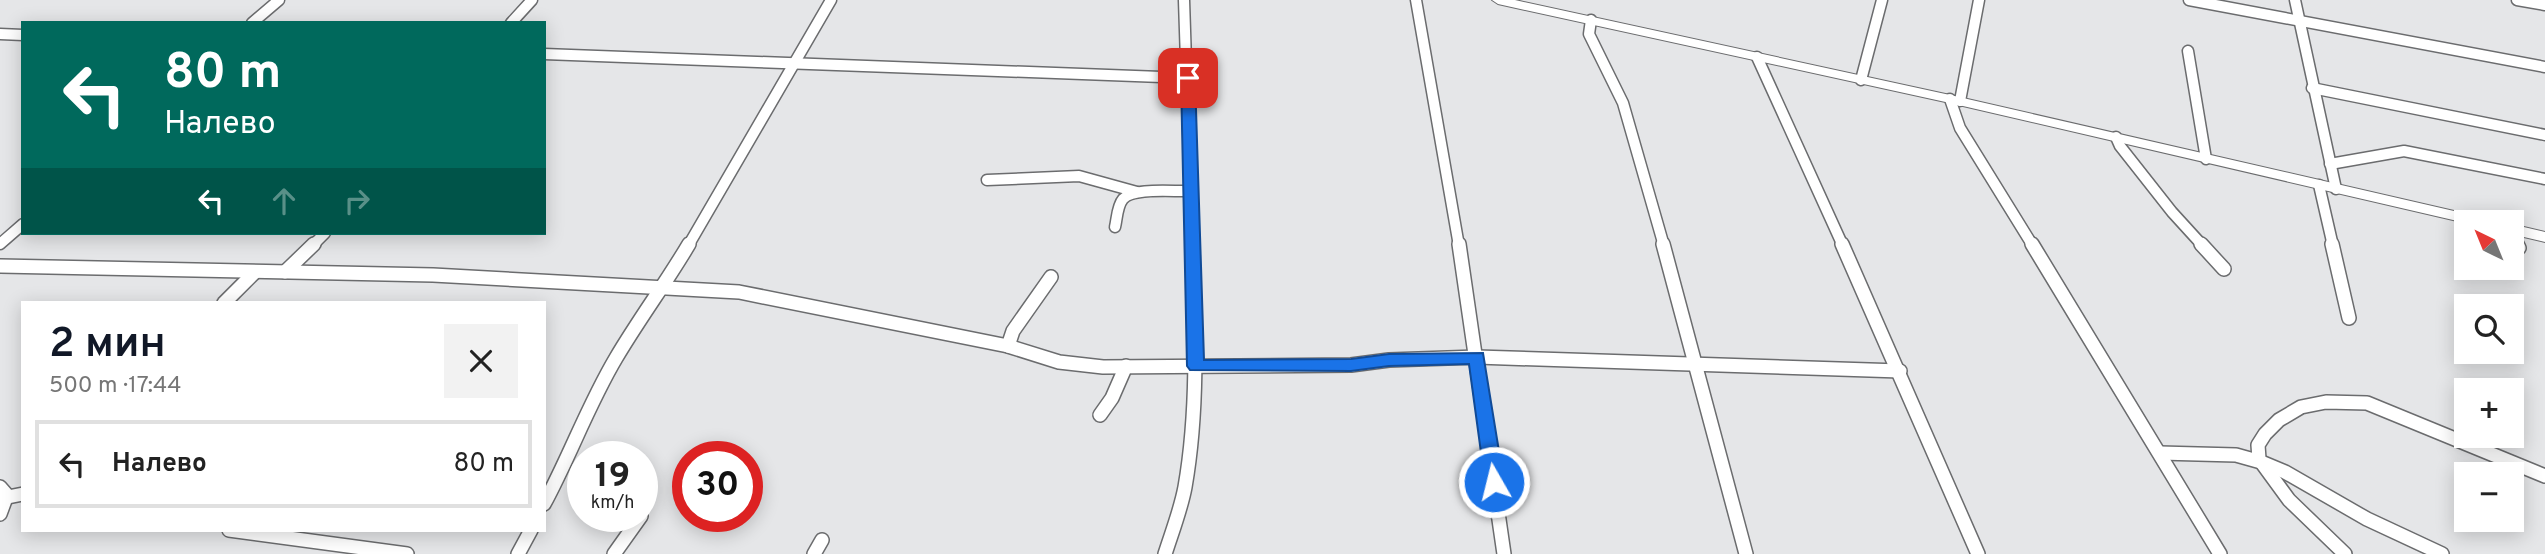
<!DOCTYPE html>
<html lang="ru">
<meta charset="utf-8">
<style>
:root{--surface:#fff;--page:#f2f2f2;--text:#222;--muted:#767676;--line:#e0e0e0;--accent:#111827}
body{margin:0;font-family:Overpass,sans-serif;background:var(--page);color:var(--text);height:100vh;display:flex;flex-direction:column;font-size:26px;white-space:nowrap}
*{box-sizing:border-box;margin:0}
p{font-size:23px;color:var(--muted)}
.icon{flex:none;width:38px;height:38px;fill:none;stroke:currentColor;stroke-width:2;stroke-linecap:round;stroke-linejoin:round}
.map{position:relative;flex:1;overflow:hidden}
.drawer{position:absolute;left:21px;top:301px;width:525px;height:231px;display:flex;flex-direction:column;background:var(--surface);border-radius:0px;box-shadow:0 4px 18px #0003}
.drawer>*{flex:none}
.banner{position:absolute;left:21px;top:21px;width:525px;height:214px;border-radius:0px;box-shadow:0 4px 18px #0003;background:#00695c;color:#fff;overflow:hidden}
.needle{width:46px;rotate:317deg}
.tools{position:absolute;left:2454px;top:210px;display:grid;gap:14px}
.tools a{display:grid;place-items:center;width:70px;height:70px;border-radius:0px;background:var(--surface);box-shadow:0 4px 18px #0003;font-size:35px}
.speed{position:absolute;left:567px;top:441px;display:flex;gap:14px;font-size:35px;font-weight:700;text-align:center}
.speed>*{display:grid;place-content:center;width:91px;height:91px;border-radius:50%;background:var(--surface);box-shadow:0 4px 18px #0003;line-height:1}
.speed small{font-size:18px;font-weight:400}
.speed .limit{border:10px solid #d22;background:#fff;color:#111}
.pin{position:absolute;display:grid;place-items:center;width:60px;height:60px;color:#fff;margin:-30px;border-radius:14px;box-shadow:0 4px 10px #0006}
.me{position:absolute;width:77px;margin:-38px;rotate:352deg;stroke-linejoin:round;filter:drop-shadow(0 0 5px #0008)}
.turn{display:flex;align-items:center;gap:24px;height:147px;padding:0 28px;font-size:32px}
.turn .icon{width:91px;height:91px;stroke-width:2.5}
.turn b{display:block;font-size:49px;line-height:60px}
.lanes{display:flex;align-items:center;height:66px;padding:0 28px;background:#0003;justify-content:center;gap:35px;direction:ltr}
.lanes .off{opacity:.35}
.round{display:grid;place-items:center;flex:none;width:74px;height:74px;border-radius:0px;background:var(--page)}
.headline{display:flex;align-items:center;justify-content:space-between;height:119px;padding:0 28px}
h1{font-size:42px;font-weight:600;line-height:52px;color:var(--accent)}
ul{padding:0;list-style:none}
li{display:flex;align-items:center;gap:21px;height:88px;margin:0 14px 10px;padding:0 14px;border:4px solid var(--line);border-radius:0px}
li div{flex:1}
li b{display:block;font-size:26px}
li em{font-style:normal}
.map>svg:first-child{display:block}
</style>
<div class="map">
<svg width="2545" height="554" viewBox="0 0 2545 554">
<rect width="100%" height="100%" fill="#e5e6e8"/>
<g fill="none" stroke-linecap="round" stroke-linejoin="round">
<defs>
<g id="street-far1">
<path d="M1184 0 1192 246"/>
<path d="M1416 0 1459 246"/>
<path d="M2189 0 2545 67"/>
<path d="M2295 0 2336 189"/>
<path d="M2517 0 2545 5"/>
<path d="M1591 20 1589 34 1623 103 1664 246"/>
<path d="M252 23 279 0"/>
<path d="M511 23 532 0"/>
<path d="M0 34 23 35"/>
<path d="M2188 51 2206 159"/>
<path d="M544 54 1188 78"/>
<path d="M1757 57 1843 246"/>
<path d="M1861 80 1882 0"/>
<path d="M2312 88 2545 135"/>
<path d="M1950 99 1960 128 2033 246"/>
<path d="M1960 101 1979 0"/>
<path d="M2116 137 2120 146 2172 212 2203 246"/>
<path d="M2330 164 2404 151 2545 179"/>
<path d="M987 180 1079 176 1137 192"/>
<path d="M2319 185 2333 246"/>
<path d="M1115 227C1117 219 1117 206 1123 199 1133 187 1175 192 1191 191"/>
<path d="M2511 235 2518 246"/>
<path d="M0 244 23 224"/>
<path d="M312 246 325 233"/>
<path d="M688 246 831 0"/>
</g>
<g id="street">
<path d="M1459 244 1504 554"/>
<path d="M1663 244 1746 554"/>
<path d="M1842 244 1978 554"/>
<path d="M2032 244 2220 554"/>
<path d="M2201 244 2224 269"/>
<path d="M2332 244 2349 318"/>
<path d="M2517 244 2519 248"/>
<path d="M0 266 433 275 739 292 1008 346 1059 362 1103 367 1351 365 1389 360 1477 357 1900 371"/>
<path d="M285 272 314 244"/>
<path d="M224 303 255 272"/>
<path d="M1008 346 1013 331 1051 277"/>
<path d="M1100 415 1112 398 1126 366"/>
<path d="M2160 453 2236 455 2261 462 2285 472 2367 519 2442 554"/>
<path d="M0 487 7 495 0 514"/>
<path d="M8 497 23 494"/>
<path d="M544 504C570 456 588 405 616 358 639 319 666 283 689 244"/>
<path d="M229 530 407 554"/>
<path d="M518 554 531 530"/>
<path d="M614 554 641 516"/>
<path d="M814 554 822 540"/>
<path d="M1165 554C1172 532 1181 509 1185 487 1199 407 1195 325 1192 244"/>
<path d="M2345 554 2289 500 2259 459 2258 445 2265 434 2279 420 2301 407 2326 402 2367 403 2545 476"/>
</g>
<g id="secondary">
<path d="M1492 0H1515L1950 95 2480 217 2488 222 2466 223 1950 103 1498 4Z"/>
<path d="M2511 224 2545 232V242L2511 234Z"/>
</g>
</defs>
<use href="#street-far1" stroke="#6b6c6e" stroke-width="13"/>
<use href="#street" stroke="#6b6c6e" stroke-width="16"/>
<use href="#secondary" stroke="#6b6c6e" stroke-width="2"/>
<use href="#street-far1" stroke="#fff" stroke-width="10"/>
<use href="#street" stroke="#fff" stroke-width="13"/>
<use href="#secondary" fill="#fff" fill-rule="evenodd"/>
</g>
<path fill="#1a73e8" stroke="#114b97" stroke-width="2" d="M1188 74 1195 78 1204 360 1351 359 1389 354 1483 353 1504 482 1501 487H1488L1485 482 1469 364 1389 366 1351 371 1190 370 1187 366 1181 78Z"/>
</svg>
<div class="tools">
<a><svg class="needle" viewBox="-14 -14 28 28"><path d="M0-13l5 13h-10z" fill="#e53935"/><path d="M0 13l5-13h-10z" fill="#767676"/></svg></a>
<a><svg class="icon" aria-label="search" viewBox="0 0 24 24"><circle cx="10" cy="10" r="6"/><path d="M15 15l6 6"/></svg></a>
<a>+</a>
<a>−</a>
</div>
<div class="speed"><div>19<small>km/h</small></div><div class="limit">30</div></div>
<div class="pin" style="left:1188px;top:78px;background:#d93025"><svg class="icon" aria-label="arrive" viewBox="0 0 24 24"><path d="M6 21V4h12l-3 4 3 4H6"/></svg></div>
<svg class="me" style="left:1494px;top:482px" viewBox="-20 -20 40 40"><circle r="17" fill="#1a73e8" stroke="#fff" stroke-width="3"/><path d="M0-11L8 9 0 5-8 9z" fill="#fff"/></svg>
<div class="banner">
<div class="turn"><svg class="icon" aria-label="left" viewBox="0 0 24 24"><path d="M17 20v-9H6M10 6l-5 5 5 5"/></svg><div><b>80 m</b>Налево</div></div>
<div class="lanes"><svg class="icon" aria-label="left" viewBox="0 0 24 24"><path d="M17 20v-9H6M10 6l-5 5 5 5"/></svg><svg class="icon off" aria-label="ahead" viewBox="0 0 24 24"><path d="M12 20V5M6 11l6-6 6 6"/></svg><svg class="icon off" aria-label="right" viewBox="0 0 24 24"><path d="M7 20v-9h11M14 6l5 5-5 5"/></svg></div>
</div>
<section class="drawer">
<div class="headline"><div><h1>2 мин</h1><p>500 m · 17:44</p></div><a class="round"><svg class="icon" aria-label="close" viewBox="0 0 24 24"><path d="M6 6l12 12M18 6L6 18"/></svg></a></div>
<ul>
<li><svg class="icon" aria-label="left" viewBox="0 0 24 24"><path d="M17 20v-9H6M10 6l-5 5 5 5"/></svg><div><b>Налево</b></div><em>80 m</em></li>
</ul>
</section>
</div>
